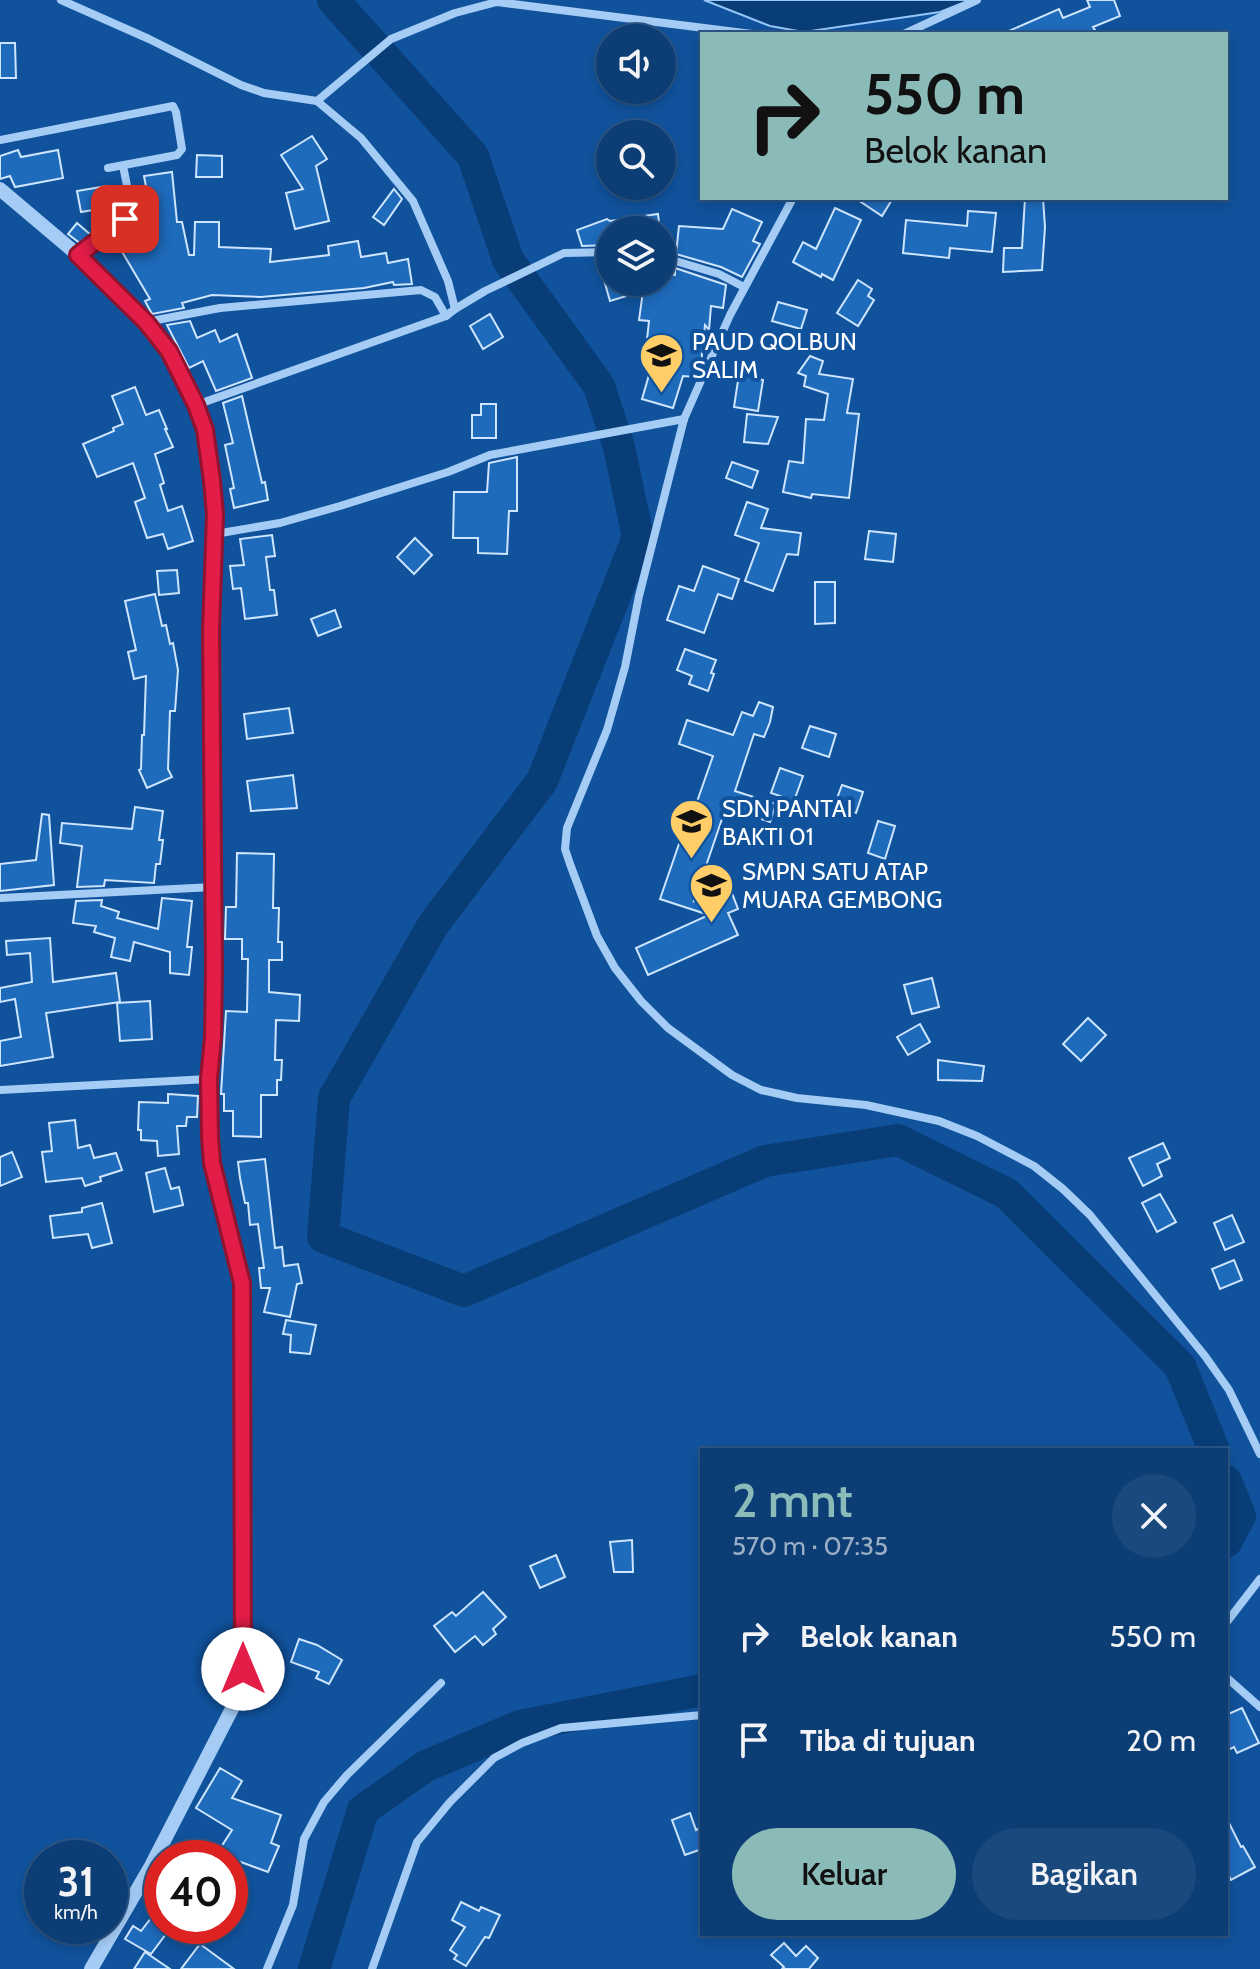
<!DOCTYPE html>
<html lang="id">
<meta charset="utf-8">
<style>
:root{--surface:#0c3e75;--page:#1a497d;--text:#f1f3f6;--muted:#9aaec5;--line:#2c5787;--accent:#8bbbb9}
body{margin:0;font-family:Cabin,sans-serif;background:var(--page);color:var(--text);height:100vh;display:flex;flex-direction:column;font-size:30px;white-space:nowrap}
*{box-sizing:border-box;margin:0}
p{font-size:26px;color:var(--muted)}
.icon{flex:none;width:44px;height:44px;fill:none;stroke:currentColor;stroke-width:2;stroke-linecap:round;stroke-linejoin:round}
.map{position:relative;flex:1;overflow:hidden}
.side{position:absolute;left:700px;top:1448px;width:528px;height:488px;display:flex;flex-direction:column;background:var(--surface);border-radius:0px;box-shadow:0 4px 12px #0003,0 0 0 2px var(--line)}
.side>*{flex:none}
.guide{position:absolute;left:700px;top:32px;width:528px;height:168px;border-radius:0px;box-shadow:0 4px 12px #0003,0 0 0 2px var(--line);background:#8bbbb9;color:#111;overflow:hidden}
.controls{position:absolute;left:596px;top:24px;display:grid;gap:16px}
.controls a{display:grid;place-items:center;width:80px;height:80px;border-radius:50%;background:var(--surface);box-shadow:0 4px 12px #0003,0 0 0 2px var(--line);font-size:40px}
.speed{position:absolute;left:24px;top:1840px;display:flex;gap:16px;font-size:40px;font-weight:700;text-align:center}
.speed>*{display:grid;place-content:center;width:104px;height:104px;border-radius:50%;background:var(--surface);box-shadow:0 4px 12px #0003,0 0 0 2px var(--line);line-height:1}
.speed small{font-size:20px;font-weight:400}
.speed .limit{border:12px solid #d22;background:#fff;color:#111}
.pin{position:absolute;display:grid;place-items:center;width:68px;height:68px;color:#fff;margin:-34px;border-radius:16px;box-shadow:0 4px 12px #0006}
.me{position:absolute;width:88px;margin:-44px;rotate:0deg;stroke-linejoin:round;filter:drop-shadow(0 0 6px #0008)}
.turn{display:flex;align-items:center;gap:28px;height:168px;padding:0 32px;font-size:36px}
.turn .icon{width:104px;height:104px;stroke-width:2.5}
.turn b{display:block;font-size:56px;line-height:68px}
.round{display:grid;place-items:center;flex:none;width:84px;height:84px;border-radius:42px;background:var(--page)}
.headline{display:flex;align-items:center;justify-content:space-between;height:136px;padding:0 32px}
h1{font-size:48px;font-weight:600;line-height:60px;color:var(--accent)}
.primary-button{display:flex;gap:16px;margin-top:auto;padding:16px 32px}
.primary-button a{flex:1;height:92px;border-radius:48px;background:var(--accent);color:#111;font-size:32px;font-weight:600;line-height:92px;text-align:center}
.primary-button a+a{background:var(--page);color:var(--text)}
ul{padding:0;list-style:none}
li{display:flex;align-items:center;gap:24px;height:104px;padding:0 32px}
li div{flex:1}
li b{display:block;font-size:30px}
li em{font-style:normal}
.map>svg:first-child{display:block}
</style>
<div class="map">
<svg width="1260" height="1969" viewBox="0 0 1260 1969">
<rect width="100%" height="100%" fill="#10529c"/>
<path fill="#093d77" stroke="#96c7f8" stroke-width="2" d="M704 0H970L940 12 804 32 770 26Z"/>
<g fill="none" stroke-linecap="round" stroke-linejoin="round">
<g stroke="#093d77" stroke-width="32">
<path d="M333 0 473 156 508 260 599 386 619 447 638 537 542 781 433 925 334 1098 323 1237 464 1291 765 1161 898 1140 1006 1193 1180 1366 1214 1450"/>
<path d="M1226 1481 1240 1516 1226 1542"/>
<path d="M314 1969 363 1810 426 1766 520 1726 702 1690"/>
</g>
</g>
<g fill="#1e6abb" stroke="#cde5fe" stroke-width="2">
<path d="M1087 0H1114L1120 16 1093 27 1095 30 1084 34H1002L1059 9 1063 18 1090 7Z"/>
<path d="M0 43H15L16 78H0Z"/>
<path d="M312 136 327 159 316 166 329 221 295 229 286 193 303 189 281 155Z"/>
<path d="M18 150 21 157 58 150 63 178 15 187 10 176 0 179V156Z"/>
<path d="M197 155 222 156V177H196Z"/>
<path d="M172 172 177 222H182L189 255H194L195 222H219V247L271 249 270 262 329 255 328 246 358 241 361 257 386 253 388 263 408 259 412 284 394 285 393 282 364 288 261 297 212 295 182 303 184 308 152 314 145 301 150 299 121 250 151 231 148 214 151 213 144 176Z"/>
<path d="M107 186 111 207 81 212 77 191Z"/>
<path d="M394 189 402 199 384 225 373 217Z"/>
<path d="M855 198H893L882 216Z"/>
<path d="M1025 198H1043L1045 227 1042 270 1003 272 1004 248H1022Z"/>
<path d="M835 208 861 220 833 280 822 274 821 277 793 262 803 242 816 249Z"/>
<path d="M732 209 762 222 753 241 760 244 742 277 721 267 676 254 679 226 723 229Z"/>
<path d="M968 211 996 213 992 252 950 248 949 258 903 253 906 220 967 226Z"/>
<path d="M658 214 660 230H610V245L582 246 577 230 607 219 610 221Z"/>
<path d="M77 223 92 236 81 244 68 234Z"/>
<path d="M598 259H610V282H662V274L675 275V268L726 285 723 308 711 306 709 330 705 325 701 364 695 377 683 376 673 408 642 399 651 368 644 367 649 321 639 320 643 291 610 301Z"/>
<path d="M858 280 872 289 868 296 874 300 858 326 837 313Z"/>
<path d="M778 302 807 310 801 329 772 321Z"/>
<path d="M490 314 503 337 483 349 470 326Z"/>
<path d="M190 321 197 338 215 330 220 342 237 334 252 378 216 391 203 361 189 368 167 325Z"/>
<path d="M810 356 823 361 819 374 853 379 847 413 859 414 849 498 812 494 811 498 783 492 789 461 803 463 806 419 824 420 828 394 804 386 806 376 798 373Z"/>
<path d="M739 374 763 380 758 411 734 407Z"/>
<path d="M135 387 146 415 159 410 167 429H165L173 447 155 454 164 483 160 485 168 511 182 506 193 541 168 549 163 534 147 538 135 502 145 498 133 463 97 477 83 444 114 431 113 428 123 424 112 396Z"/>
<path d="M242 396 262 483 265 482 268 500 234 508 230 489 234 488 225 445 233 443 223 403Z"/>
<path d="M481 404H496V438H472V415H481Z"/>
<path d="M747 414 778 417 768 444 744 442Z"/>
<path d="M517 457V511H509L507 554 478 553V538H453L454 492H487L489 463Z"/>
<path d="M732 462 758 471 752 488 726 478Z"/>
<path d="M747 502 768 509 761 528 801 533 798 555 787 554 773 591 745 581 759 543 735 535Z"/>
<path d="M869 531 896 534 893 562 865 559Z"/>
<path d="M272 535 275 556 266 557 270 590H274L277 615 245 619 241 588 233 589 230 566 244 565 240 539Z"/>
<path d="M415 538 432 555 414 574 397 557Z"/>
<path d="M703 566 739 579 732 599 718 594 704 633 667 620 679 586 694 591Z"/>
<path d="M177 570 179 593 159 595 157 571Z"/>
<path d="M815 582H835V623L815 624Z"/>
<path d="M155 594 162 626 166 625 170 644 173 643 178 670 175 711H170L168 769 172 777 147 788 139 770 141 769 142 735H144L146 676 134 679 128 652 136 650 125 601Z"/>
<path d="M335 610 341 627 318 636 311 619Z"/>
<path d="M685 649 716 660 711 673 714 674 708 691 689 684 692 676 677 670Z"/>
<path d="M759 702 773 707 770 722 764 737 754 734 735 791 776 804 770 822 729 808 726 817 723 816 694 901 730 888 738 909 728 913 738 935 648 975 636 948 709 915 660 899 690 812 693 813 713 756 679 744 687 720 733 735 742 712 753 716Z"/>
<path d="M289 708 293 733 247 739 244 714Z"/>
<path d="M810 726 836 734 829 757 802 748Z"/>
<path d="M780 768 803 776 794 801 771 793Z"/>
<path d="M293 775 297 808 251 811 247 781Z"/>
<path d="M842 785 863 792 856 813 834 806Z"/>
<path d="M135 807 163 811 159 840H163L160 864H156L154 883 105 880 104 886 77 887 82 846 60 843 62 823 132 829Z"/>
<path d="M42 814 49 815 54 885 0 891V864L36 860Z"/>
<path d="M878 821 895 826 885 859 868 853Z"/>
<path d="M237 853 274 854 273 908H279L278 942H282V960H269V992L300 995 299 1021 276 1020 275 1060H282L281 1080H277V1095H261V1137L233 1136V1111H224V1094H221L226 1011 247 1012 248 959H242V939H225L226 907H236Z"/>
<path d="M162 898 192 901 187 947H192L189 975 170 973V952L134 942 130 961 111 957 115 938 94 932 96 926 73 923 76 901 102 900 101 906 119 912 117 918 158 929Z"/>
<path d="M50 938 53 982 116 973 120 1002 46 1013 53 1057 0 1066V1041L21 1037 15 999 0 1002V988L32 982 30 953 7 955 6 941Z"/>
<path d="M932 978 939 1007 912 1014 904 985Z"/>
<path d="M150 1001 152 1039 120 1041 117 1003Z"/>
<path d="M1088 1018 1106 1035 1081 1061 1063 1044Z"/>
<path d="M920 1024 930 1042 908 1055 897 1037Z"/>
<path d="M938 1060 984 1066 982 1081 938 1080Z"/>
<path d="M168 1094 198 1096 197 1117H187L186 1126H177L179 1154 158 1156 157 1141 141 1140V1130H138L139 1102 168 1103Z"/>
<path d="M75 1120 78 1148 90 1145 94 1158 116 1153 122 1170 100 1177 101 1181 85 1186 82 1178 46 1182 42 1152 52 1151 49 1123Z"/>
<path d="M1163 1143 1170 1158 1157 1164 1162 1176 1143 1186 1129 1158Z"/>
<path d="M12 1152 22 1177 0 1186V1157Z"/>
<path d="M265 1159 275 1248 282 1247 284 1266 298 1264 302 1283 297 1284 290 1317 264 1312 270 1288H261L259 1268H264L258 1224 250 1225 248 1203H245L240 1178 238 1162Z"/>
<path d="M165 1168 171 1189 179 1187 183 1205 154 1212 146 1173Z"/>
<path d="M1160 1194 1176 1222 1157 1232 1142 1203Z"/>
<path d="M102 1203 112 1243 92 1248 88 1234 53 1238 50 1216 82 1212V1208Z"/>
<path d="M1232 1215 1244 1242 1225 1250 1214 1223Z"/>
<path d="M1234 1260 1242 1280 1220 1289 1212 1269Z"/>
<path d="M286 1320 316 1325 310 1354 290 1352 291 1335 283 1334Z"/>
<path d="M632 1540 633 1572H614L610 1542Z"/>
<path d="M556 1555 565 1577 540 1588 530 1566Z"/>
<path d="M483 1592 506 1617 493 1629 496 1634 483 1645 475 1636 455 1652 434 1626 452 1612 456 1616Z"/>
<path d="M299 1639 317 1645 342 1660 329 1684 316 1678 319 1672 291 1662Z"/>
<path d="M1242 1708 1259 1743 1237 1753 1234 1747 1226 1751V1715Z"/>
<path d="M220 1768 242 1781 232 1798 281 1815 271 1843 279 1846 268 1872 230 1858H214L232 1830 196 1808Z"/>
<path d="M690 1813 696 1830 702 1827V1849L685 1855 672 1820Z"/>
<path d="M1226 1817 1241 1847 1243 1846 1255 1867 1231 1880 1226 1870Z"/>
<path d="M461 1902 479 1911 481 1907 500 1915 489 1938 485 1937 466 1966 454 1959 457 1955 450 1950 465 1927 452 1920Z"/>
<path d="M162 1904V1926H172L151 1954 125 1939 133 1926 141 1931Z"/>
<path d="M784 1943 796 1956 806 1946 818 1958 809 1969H782L784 1967 771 1955Z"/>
<path d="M200 1944 234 1969H181Z"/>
<path d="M145 1952 170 1969H134Z"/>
</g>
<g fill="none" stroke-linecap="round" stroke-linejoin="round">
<g stroke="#a4ccf5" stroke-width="8">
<path d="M61 0 149 39 241 85 264 93 317 101 361 138 413 201 448 281 455 309 446 316 196 405"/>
<path d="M904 34 977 0"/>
<path d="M317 101 391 39 455 13 497 2 752 34"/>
<path d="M0 140 173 106 176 112 182 149 177 155 108 168"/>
<path d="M793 198 730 315 684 419 639 596 625 667 607 730 567 828 565 849 570 864 597 936 615 968 641 1001 668 1028 732 1075 761 1090 797 1098 866 1105 939 1121 977 1136 1034 1166 1063 1189 1090 1215 1205 1356 1229 1390 1260 1454"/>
<path d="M78 255 125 219 130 200 123 166"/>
<path d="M662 257 719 274 744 287"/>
<path d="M455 309 485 291 564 253 610 252"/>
<path d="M146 322 220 308 421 290 435 297 446 316"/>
<path d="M215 534 280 523 340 506 448 472 490 455 684 419"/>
<path d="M1 898 213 887"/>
<path d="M0 1090 209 1079"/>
<path d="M1226 1623 1260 1579"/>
<path d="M1226 1677 1260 1707"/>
<path d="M267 1969 293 1905 304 1839 324 1802 347 1775 441 1683"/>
<path d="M372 1969 417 1842 450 1802 494 1758 522 1743 561 1728 702 1715"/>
</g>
<path stroke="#a4ccf5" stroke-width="14" d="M0 189 78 255 146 322 169 351 196 405 205 430 215 514 211 630 214 969 213 1037 209 1079 210 1137 212 1163 242 1283 243 1669 236 1701 151 1866 91 1969"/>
</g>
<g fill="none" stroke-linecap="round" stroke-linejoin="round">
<defs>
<path id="route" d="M125 219 78 255 146 322 169 351 196 405 205 430 212 481 215 514 211 630 214 969 213 1037 209 1079 210 1137 212 1163 242 1283 243 1669"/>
</defs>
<use href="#route" stroke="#92132f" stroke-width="20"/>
<use href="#route" stroke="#e11d48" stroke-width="14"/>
</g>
<defs>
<symbol id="school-pin" viewBox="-11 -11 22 30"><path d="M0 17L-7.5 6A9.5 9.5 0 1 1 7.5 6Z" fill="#ffce68" stroke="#10529c"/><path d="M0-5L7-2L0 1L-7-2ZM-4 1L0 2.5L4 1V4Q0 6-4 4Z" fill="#111"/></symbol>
</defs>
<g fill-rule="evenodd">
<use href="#school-pin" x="636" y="330" width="51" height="69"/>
<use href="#school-pin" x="666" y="796" width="51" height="69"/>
<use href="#school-pin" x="686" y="860" width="51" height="69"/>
</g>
<g text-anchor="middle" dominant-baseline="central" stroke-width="8" stroke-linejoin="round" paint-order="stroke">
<g font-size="24" fill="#fff" stroke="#10529c" text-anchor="start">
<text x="692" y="341">PAUD QOLBUN<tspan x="692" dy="28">SALIM</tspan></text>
<text x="722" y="808">SDN PANTAI<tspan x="722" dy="28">BAKTI 01</tspan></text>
<text x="742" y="871">SMPN SATU ATAP<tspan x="742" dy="28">MUARA GEMBONG</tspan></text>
</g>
</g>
</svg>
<div class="controls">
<a><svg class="icon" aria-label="sound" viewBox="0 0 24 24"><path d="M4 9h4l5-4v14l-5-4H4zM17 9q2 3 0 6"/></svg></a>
<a><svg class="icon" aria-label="search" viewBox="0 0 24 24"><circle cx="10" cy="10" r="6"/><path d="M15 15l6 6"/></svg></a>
<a><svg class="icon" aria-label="layers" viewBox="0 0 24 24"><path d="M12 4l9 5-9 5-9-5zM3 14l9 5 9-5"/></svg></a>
</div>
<div class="speed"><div>31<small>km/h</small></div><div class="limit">40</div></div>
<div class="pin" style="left:125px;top:219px;background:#d93025"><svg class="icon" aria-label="arrive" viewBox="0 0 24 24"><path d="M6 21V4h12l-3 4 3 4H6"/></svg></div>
<svg class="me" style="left:243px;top:1669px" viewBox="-20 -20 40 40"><circle r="19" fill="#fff"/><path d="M0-13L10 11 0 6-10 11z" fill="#e11d48"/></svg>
<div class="guide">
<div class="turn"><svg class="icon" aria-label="right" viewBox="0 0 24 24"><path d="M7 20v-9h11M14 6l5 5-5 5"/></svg><div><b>550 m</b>Belok kanan</div></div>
</div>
<section class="side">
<div class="headline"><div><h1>2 mnt</h1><p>570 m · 07:35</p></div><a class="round"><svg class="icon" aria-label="close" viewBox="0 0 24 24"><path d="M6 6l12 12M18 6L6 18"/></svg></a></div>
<ul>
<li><svg class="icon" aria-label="right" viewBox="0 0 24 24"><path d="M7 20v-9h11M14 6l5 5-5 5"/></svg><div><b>Belok kanan</b></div><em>550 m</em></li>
<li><svg class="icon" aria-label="arrive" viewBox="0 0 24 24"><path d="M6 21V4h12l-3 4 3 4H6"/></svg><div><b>Tiba di tujuan</b></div><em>20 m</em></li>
</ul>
<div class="primary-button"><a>Keluar</a><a>Bagikan</a></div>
</section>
</div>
